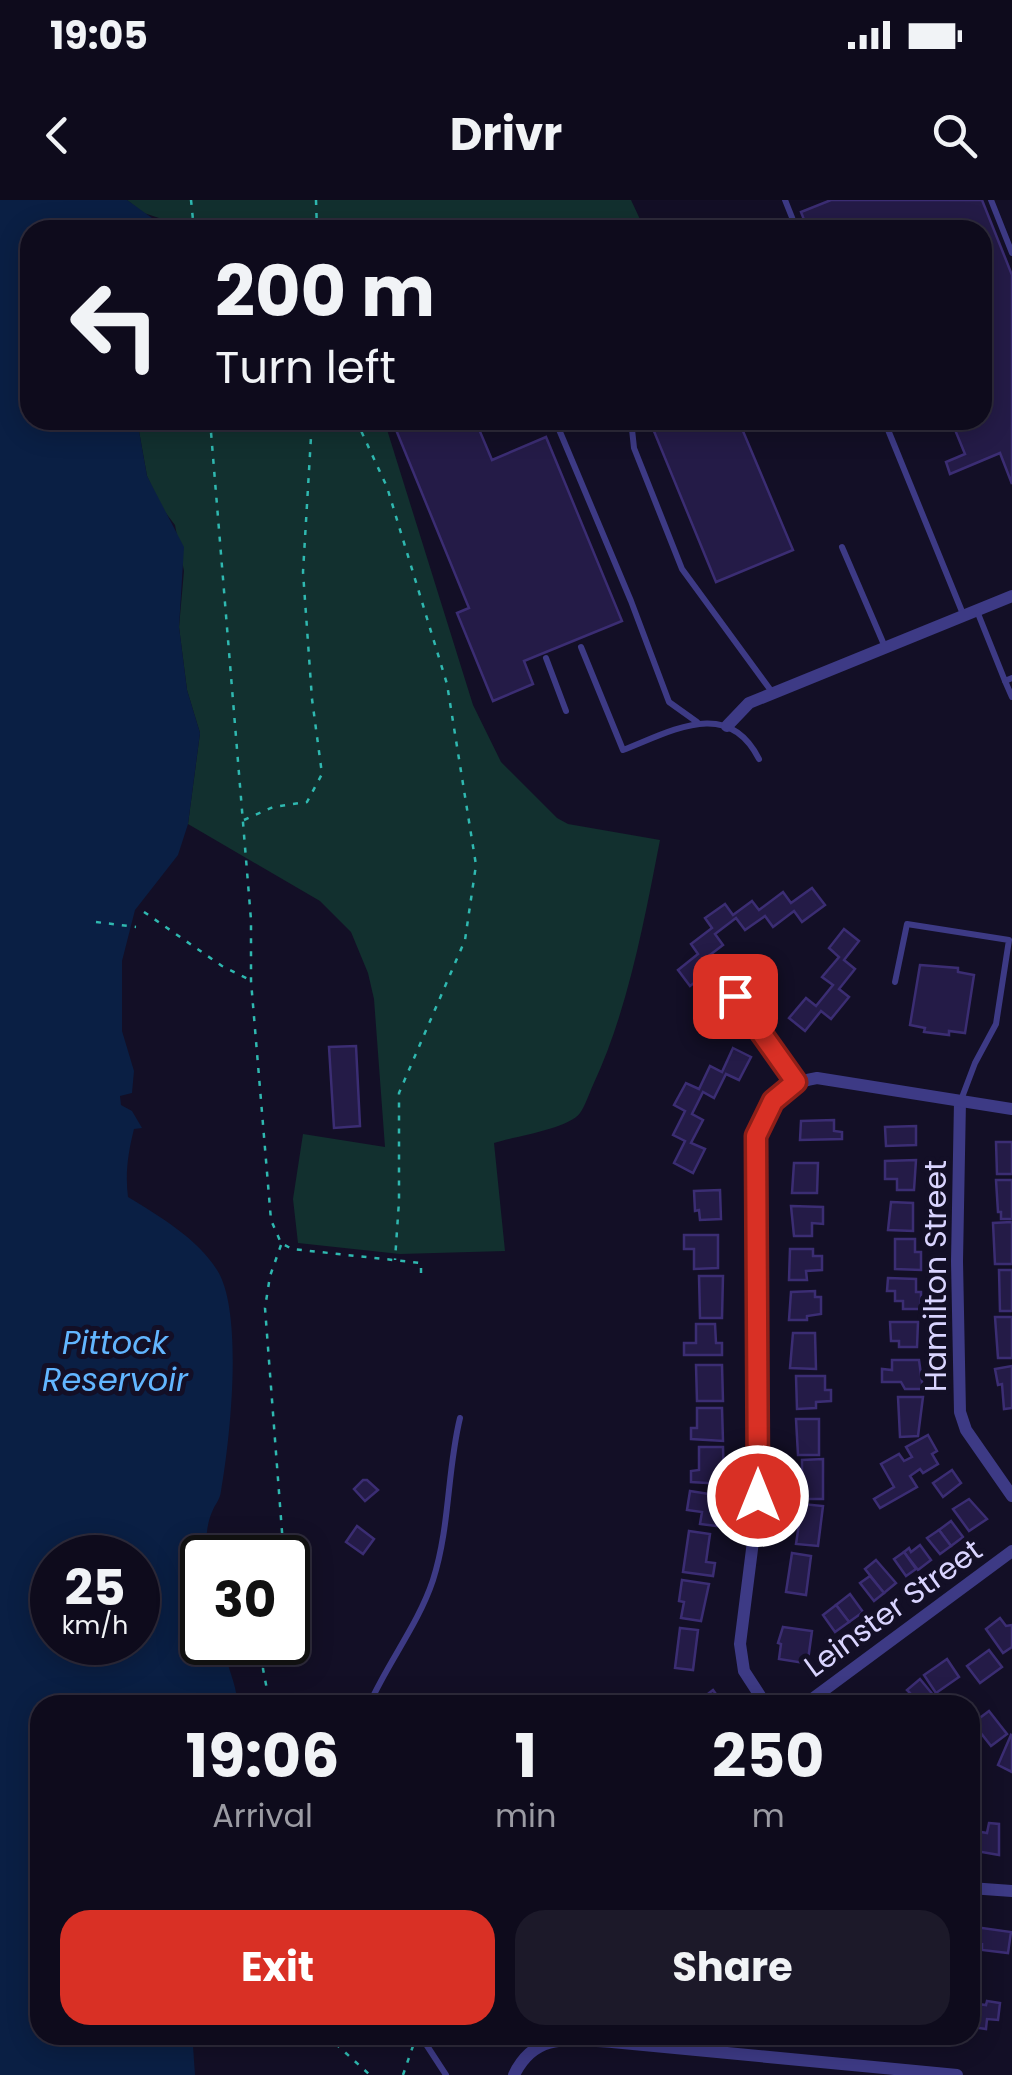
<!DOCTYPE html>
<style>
:root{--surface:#0e0b1c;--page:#1c1929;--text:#f1f3f6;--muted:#9b9ba3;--line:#2e2b3b;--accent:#d93025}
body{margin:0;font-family:Poppins,sans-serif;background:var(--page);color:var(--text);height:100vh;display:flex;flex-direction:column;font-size:38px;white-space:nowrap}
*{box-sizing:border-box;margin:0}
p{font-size:32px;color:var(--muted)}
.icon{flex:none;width:55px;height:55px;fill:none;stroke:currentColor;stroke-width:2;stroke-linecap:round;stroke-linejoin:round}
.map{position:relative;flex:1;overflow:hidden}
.details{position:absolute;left:30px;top:1495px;width:950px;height:350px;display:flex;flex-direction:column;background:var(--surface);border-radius:30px;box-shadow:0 5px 25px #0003,0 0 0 2px var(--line)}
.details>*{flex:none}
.top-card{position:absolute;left:20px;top:20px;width:972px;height:210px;border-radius:30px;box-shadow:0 5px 25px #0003,0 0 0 2px var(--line);background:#0e0b1c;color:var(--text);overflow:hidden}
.speed{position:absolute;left:30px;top:1335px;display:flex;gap:20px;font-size:50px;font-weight:700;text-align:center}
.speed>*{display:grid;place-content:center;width:130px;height:130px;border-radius:50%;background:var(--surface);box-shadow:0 5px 25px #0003,0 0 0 2px var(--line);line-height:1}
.speed small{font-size:25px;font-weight:400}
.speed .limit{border:5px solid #111;border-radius:15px;background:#fff;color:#111}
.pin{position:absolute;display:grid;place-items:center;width:85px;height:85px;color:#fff;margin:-42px;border-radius:20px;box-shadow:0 5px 15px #0006}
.me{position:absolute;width:110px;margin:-55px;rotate:0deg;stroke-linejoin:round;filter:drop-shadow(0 0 8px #0008)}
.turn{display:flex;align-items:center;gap:35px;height:210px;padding:0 30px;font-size:45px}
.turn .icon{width:130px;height:130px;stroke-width:2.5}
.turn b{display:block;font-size:70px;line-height:85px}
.eta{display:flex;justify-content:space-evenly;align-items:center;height:170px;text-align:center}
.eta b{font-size:60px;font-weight:700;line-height:70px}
.primary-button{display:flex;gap:20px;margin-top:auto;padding:20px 30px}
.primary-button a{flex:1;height:115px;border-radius:30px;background:var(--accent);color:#fff;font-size:40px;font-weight:700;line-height:115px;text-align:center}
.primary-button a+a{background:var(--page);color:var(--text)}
.status{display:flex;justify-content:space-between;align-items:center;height:70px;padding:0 50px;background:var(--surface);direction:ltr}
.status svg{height:28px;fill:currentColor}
header{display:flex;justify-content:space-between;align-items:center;height:130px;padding:0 30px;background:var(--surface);font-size:45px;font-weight:700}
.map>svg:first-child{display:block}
</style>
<div class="status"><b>19:05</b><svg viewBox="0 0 49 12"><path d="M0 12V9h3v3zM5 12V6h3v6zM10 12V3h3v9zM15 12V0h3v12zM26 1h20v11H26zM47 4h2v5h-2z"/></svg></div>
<header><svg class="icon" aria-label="back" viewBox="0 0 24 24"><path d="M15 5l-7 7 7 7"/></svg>Drivr<svg class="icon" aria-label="search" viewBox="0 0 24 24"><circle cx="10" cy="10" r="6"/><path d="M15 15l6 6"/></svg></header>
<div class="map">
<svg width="1012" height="1875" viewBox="0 0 1012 1875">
<rect width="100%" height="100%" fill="#130f26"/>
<g fill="#12302f">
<path d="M127 0H631L645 30H178L177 24 144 13Z"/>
<path d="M137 220H384L473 505 501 562 557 618 568 624 660 640C644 722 628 810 593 885 589 894 585 906 580 913 568 929 516 936 494 943L505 1051 400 1054 298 1043 293 999 303 934 385 947 374 799 368 773 351 732 320 701 188 624 200 533 187 490 179 427 184 371 175 325 162 308 147 276Z"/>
</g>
<path fill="#0a1f44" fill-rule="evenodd" d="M0 0H127L152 18 154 30H30V220H137L147 276 184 347 179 427 187 490 200 533 188 624 178 655 135 710 122 761V831L134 871 132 893 120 896 121 905 132 911 142 928 134 929C128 953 125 973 128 997 159 1016 197 1038 217 1070 244 1112 230 1241 221 1291 220 1300 215 1304 212 1312 206 1326 205 1343 209 1357L202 1358V1442L223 1443C225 1464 238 1485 237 1505H40V1835H199L193 1846 195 1875H0ZM52 1358H138V1442H52Z"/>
<g fill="#241b47" stroke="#3b2d73" stroke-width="2.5">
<path d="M831 0H982L1012 75V284L1000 253 950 274 946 262 965 254 951 220H982V30H808L801 12Z"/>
<path d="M392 220H458L461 228 476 222 492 260 546 237 622 421 524 461 533 484 493 501 457 413 469 408Z"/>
<path d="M661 220H750L740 224 793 350 716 382 651 224Z"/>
<path d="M812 688 825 705 802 722 794 711 773 727 765 716 745 730 736 718 715 734 723 745 702 761 710 771 690 786 678 770 698 754 691 744 712 728 705 718 725 704 733 715 752 701 759 710 783 692 791 703Z"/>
<path d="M844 729 859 741 844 760 855 769 839 789 849 797 831 819 821 811 805 831 789 818 806 798 816 806 833 785 822 777 839 757 829 748Z"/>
<path d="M920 765 958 768V772L974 775 965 833 949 831V835L924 832 925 828 910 825Z"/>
<path d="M356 846 360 926 334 928 329 847Z"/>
<path d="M733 848 751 857 739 880 726 874 714 898 703 892 692 914 703 920 691 943 705 949 693 973 674 963 685 941 673 935 685 911 674 905 686 883 699 889 710 866 722 872Z"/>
<path d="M834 920V931L842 932V939L800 940 801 921Z"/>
<path d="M916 926V945L886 946 885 927Z"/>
<path d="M996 942H1012V974H997Z"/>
<path d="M916 960 914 990H897V979H885V961Z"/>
<path d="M794 963H818L817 993H792Z"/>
<path d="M996 980H1012V1019H1001V1012H998Z"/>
<path d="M720 990 721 1019 700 1020 699 1010 695 1011 694 991Z"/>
<path d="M891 1002 913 1003V1031L888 1030Z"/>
<path d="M791 1006 823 1007V1024L812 1023V1036H794Z"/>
<path d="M1012 1022V1064H995L993 1023Z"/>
<path d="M684 1035H718V1068L694 1069V1049H684Z"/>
<path d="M895 1039H915V1052H921V1070L895 1069Z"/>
<path d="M790 1049H813V1056H822V1070L806 1071 807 1080H789Z"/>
<path d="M999 1070H1012V1111H1000Z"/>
<path d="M699 1076H723L722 1118H700Z"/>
<path d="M888 1078 916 1079V1092H921V1109H903V1101H895V1091H887Z"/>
<path d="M815 1091V1097H821V1114L807 1116V1120H789L791 1092Z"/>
<path d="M995 1117H1012V1158H998Z"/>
<path d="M890 1122H918L917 1147H899V1141H891Z"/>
<path d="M696 1124H715L716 1143H722V1155H684V1143H696Z"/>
<path d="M793 1133H815L816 1169 790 1168Z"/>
<path d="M892 1160H919L923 1189H905L901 1182H882V1169L892 1170Z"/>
<path d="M696 1165H722L723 1201H697Z"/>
<path d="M1012 1166V1208L1004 1209 1002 1184 998 1185 995 1169Z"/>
<path d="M796 1176H825V1190H831V1201L816 1202V1208L797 1209Z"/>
<path d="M898 1197H923L918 1236 900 1237Z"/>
<path d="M697 1208H722L723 1241 691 1239V1228H697Z"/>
<path d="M796 1219H819V1255H798Z"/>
<path d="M928 1235 937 1251 932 1254 938 1264 923 1273 920 1269 910 1276 917 1287 880 1308 874 1299 894 1287 881 1264 899 1254 904 1261 912 1257 906 1247Z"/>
<path d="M699 1247H723L724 1284 691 1282V1271L699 1270Z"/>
<path d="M823 1259V1299H802V1260Z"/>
<path d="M952 1270 961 1283 943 1297 933 1283Z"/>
<path d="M363 1280H367L378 1290 365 1301 354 1289Z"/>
<path d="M690 1291 722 1296 717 1326 700 1324 702 1312 687 1310Z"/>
<path d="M969 1299 987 1319 969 1331 953 1309Z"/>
<path d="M802 1304 823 1306 818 1346 796 1344Z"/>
<path d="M951 1321 963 1337 951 1346 939 1330Z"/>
<path d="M357 1326 374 1339 363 1354 346 1342Z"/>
<path d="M939 1330 951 1346 940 1354 927 1338Z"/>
<path d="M689 1331 710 1334 706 1362 715 1363 713 1376 683 1372Z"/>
<path d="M920 1345 931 1360 918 1370 904 1352 909 1348 911 1352Z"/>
<path d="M904 1352 916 1369 906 1376 894 1359Z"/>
<path d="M792 1353 811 1356 806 1395 786 1392Z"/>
<path d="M876 1360 896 1383 884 1393 865 1369Z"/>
<path d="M870 1376 884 1393 874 1401 860 1383Z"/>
<path d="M682 1380 709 1384 701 1421 681 1418 684 1402 679 1401Z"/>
<path d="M850 1394 863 1412 849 1422 836 1405Z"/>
<path d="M836 1405 849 1422 835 1432 823 1415Z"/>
<path d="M1000 1418 1006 1426 1012 1425V1447L1003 1453 986 1429Z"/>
<path d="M783 1427 812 1431 808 1460 804 1463 779 1459 781 1444 778 1443Z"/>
<path d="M680 1428 698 1430 693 1470 675 1468Z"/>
<path d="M989 1450 1002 1467 980 1483 967 1466Z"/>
<path d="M947 1459 959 1477 936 1493 924 1475Z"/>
<path d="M920 1479 934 1496 923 1505H902L899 1501 910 1493 907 1490Z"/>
<path d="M713 1490 724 1505 687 1503 697 1496 700 1500Z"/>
<path d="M989 1511 1007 1534 991 1546 973 1523Z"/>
<path d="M1011 1535 1012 1536V1572L998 1565Z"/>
<path d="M989 1623 999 1624V1655L970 1650V1630L987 1633Z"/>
<path d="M975 1727 1011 1732 1008 1753 982 1750V1744L973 1743Z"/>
<path d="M987 1801 1000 1803 998 1820 987 1819 986 1829 972 1827 970 1803 986 1805Z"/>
</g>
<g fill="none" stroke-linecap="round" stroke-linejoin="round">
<g stroke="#2fb8b0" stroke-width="2.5" stroke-dasharray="5 8" stroke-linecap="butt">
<path d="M191 0 194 30"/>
<path d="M316 0 317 30"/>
<path d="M210 220 251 720V781L271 1020 281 1043 292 1049 421 1063V1075"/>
<path d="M356 220 387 287 447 484 476 665 465 740 399 893V1001L395 1060"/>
<path d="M244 620 273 607 307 602 322 574 312 499 303 372 312 220"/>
<path d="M144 712 222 766 248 779"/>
<path d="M96 722 136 727"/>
<path d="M281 1045 270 1076 265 1108 284 1358"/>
<path d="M265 1442 263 1469 270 1505"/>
<path d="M326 1835 370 1875"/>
<path d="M403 1875 413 1846"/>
</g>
<g stroke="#3d3a85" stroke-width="6">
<path d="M785 0 797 30"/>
<path d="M991 0 1012 53"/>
<path d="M555 220 631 401 669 502 697 522"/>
<path d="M631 220 634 248 682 369 772 492"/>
<path d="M884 220 963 414"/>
<path d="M842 347 885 447"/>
<path d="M977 411 1005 481 1012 478"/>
<path d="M581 447 623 550C672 531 728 497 759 559"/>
<path d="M546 458 566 511"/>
<path d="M1005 481 1012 497"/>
<path d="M895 782 907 724 1009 740 996 824 975 863 961 900"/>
<path d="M735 796 796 882"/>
<path d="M369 1505C388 1462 418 1425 433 1380 450 1327 447 1271 460 1218"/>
<path d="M420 1835 446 1875"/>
</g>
<g stroke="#3d3a85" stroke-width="12">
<path d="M727 526 749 503 1012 396"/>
<path d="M960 901 957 1061 960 1212 966 1230 1012 1296"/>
<path d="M766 1505 744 1471 740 1444 759 1294 755 964C756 919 769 886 817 878L1012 909"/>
<path d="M804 1505 1012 1351"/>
<path d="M970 1688 1012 1691"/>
<path d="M514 1875C535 1831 571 1840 612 1842L957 1875"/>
</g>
</g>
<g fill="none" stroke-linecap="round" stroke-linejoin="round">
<defs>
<path id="route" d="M735 796 796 882 773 901 756 936 758 1296"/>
</defs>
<use href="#route" stroke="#8d1f18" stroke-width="25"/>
<use href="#route" stroke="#d93025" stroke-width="18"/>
</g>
<g text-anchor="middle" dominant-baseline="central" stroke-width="10" stroke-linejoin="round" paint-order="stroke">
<g font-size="30" fill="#d9d4ff" stroke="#130f26">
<text transform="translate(935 1076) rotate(-90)">Hamilton Street</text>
<text transform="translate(893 1408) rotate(-36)">Leinster Street</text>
</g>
<g font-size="32" font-style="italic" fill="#62b6ff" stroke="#130f26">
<text x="115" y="1142">Pittock<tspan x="115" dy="37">Reservoir</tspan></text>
</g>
</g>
</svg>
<div class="speed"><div>25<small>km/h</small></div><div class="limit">30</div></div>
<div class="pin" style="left:735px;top:796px;background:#d93025"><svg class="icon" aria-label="arrive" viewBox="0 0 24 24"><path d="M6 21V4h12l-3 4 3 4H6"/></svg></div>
<svg class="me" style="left:758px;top:1296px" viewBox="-20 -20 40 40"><circle r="17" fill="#d93025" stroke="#fff" stroke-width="3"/><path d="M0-11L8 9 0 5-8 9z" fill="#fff"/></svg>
<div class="top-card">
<div class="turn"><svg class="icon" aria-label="left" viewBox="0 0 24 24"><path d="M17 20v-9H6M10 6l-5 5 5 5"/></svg><div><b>200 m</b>Turn left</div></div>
</div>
<section class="details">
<div class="eta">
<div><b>19:06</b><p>Arrival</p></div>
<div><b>1</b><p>min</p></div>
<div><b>250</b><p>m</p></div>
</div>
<div class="primary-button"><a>Exit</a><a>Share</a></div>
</section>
</div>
